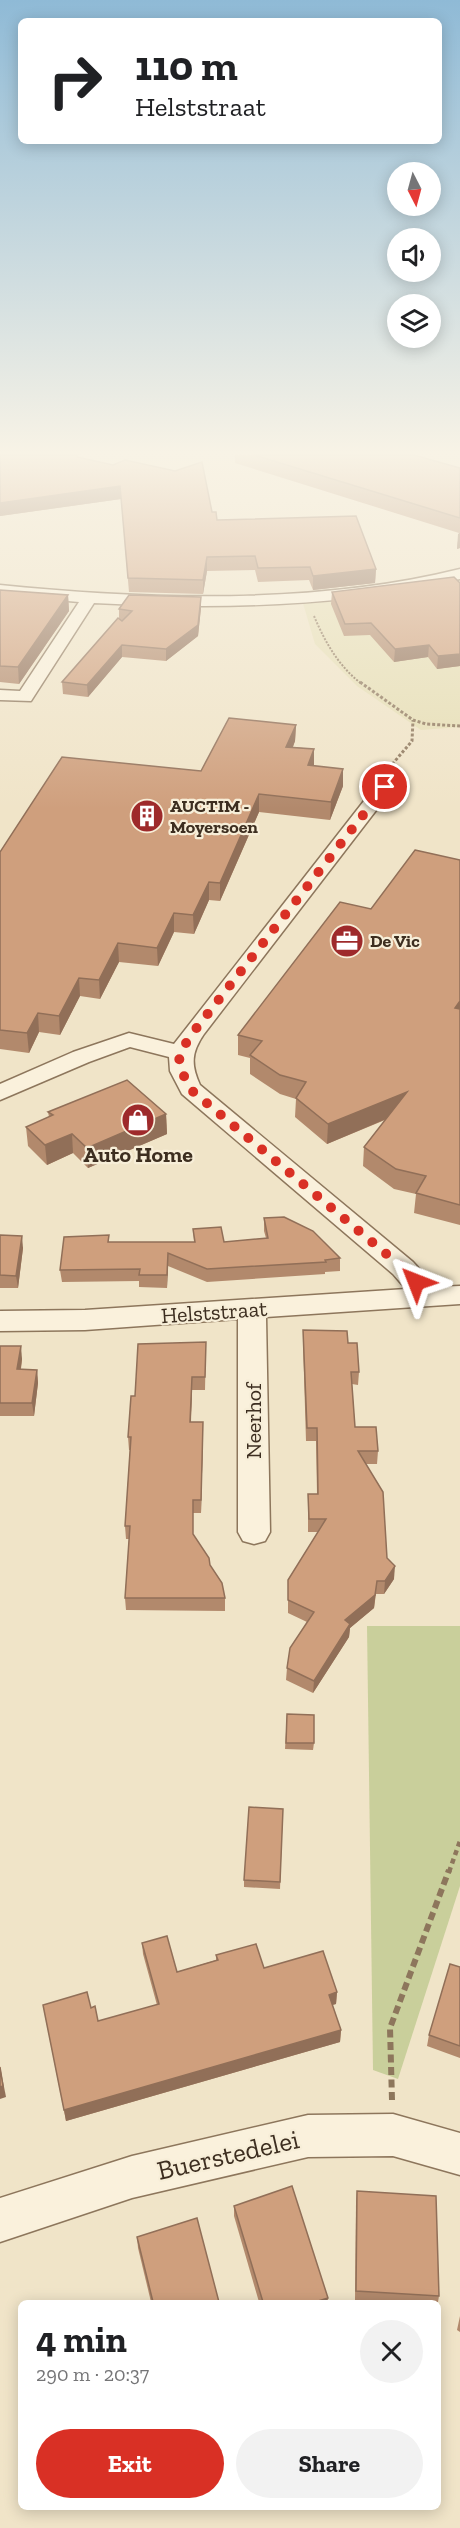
<!DOCTYPE html>
<meta charset="utf-8">
<style>
:root{--surface:#fff;--page:#f2f2f2;--text:#202124;--muted:#757577;--accent:#d93025}
body{margin:0;font-family:"Zilla Slab",serif;background:var(--page);color:var(--text);height:100vh;display:flex;flex-direction:column;font-size:22px;white-space:nowrap}
*{box-sizing:border-box;margin:0}
p{font-size:20px;color:var(--muted)}
.icon{flex:none;width:33px;height:33px;fill:none;stroke:currentColor;stroke-width:2;stroke-linecap:round;stroke-linejoin:round}
.map{position:relative;flex:1;overflow:hidden}
.panel{position:absolute;left:18px;top:2300px;width:423px;height:210px;display:flex;flex-direction:column;background:var(--surface);border-radius:9px;box-shadow:0 3px 15px #0003}
.panel>*{flex:none}
.hud{position:absolute;left:18px;top:18px;width:424px;height:126px;border-radius:9px;box-shadow:0 3px 15px #0003;background:#fff;color:var(--text);overflow:hidden}
.needle{width:39px;rotate:174deg}
.buttons{position:absolute;left:387px;top:162px;display:grid;gap:12px}
.buttons a{display:grid;place-items:center;width:54px;height:54px;border-radius:50%;background:var(--surface);box-shadow:0 3px 15px #0003;font-size:30px}
.pin{position:absolute;display:grid;place-items:center;width:51px;height:51px;color:#fff;margin:-26px;border:3px solid #fff;border-radius:50%;box-shadow:0 2px 6px #0007}
.me{position:absolute;width:66px;margin:-33px;rotate:315deg;stroke-linejoin:round;filter:drop-shadow(0 0 4px #0008)}
.turn{display:flex;align-items:center;gap:21px;height:126px;padding:0 18px;font-size:27px}
.turn .icon{width:78px;height:78px;stroke-width:2.5}
.turn b{display:block;font-size:42px;line-height:51px}
.round{display:grid;place-items:center;flex:none;width:63px;height:63px;border-radius:32px;background:var(--page)}
.headline{display:flex;align-items:center;justify-content:space-between;height:102px;padding:0 18px}
h1{font-size:36px;font-weight:700;line-height:45px}
.button{display:flex;gap:12px;margin-top:auto;padding:12px 18px}
.button a{flex:1;height:69px;border-radius:36px;background:var(--accent);color:#fff;font-size:24px;font-weight:700;line-height:69px;text-align:center}
.button a+a{background:var(--page);color:var(--text)}
.map>svg:first-child{display:block}
</style>
<div class="map">
<svg width="460" height="2528" viewBox="0 0 460 2528">
<rect width="100%" height="100%" fill="#f0e4c8"/>
<path fill="#e6deb5" d="M460 578V727L421 730 357 686 315 644 302 600Z"/>
<path fill="#c9cf9b" d="M367 1626H460V1886L398 2079 373 2070Z"/>
<g fill="none" stroke-linecap="round" stroke-linejoin="round">
<defs>
<g id="minor">
<path d="M460 569V579C342 608 215 609 94 603L31 701 0 700V690L20 691 79 602 0 595V585C148 600 315 605 460 569Z"/>
<path d="M385 781 392 783 394 787 204 1034C191 1053 191 1065 200 1085L413 1262 436 1287 460 1286V1304L266 1317 270 1532 265 1541 254 1544 243 1541 238 1532V1319L85 1330 0 1331V1311L85 1310 406 1289 393 1274 182 1094 170 1071 169 1057 130 1047 89 1062 0 1100V1084L73 1052 129 1033 174 1044 378 783Z"/>
<path d="M393 2114 460 2133V2175L393 2156 308 2157 132 2198 0 2242V2198L132 2156 308 2115Z"/>
</g>
</defs>
<use href="#minor" stroke="#8d765c" stroke-width="3"/>
<path stroke="#8d765c" stroke-width="2" stroke-dasharray="2 1.5" stroke-linecap="butt" d="M314 616C325 642 339 667 362 684"/>
<g stroke="#8d765c" stroke-width="3" stroke-dasharray="3 2" stroke-linecap="butt">
<path d="M360 682 413 720 426 724 460 726"/>
<path d="M389 768 412 741 413 720"/>
</g>
<path stroke="#8d765c" stroke-width="4.5" stroke-dasharray="5 4" stroke-linecap="butt" d="M449 1872 460 1841"/>
<path stroke="#8d765c" stroke-width="6" stroke-dasharray="8 4.5" stroke-linecap="butt" d="M392 2100 390 2028 449 1870"/>
<use href="#minor" fill="#faf1dc" fill-rule="evenodd"/>
</g>
<g fill="#b2896c">
<path d="M0 455 83 458 212 512 217 520 376 569 375 583 313 590 309 580 258 582 255 570 207 571 203 594 129 592 121 499 0 516Z"/>
<path d="M235 455H414L460 468V548L457 549 459 533 235 463Z"/>
<path d="M460 583V666L437 669 428 657 394 662 370 635 344 636 331 604 332 592Z"/>
<path d="M0 590 68 595 69 611 19 684 0 682Z"/>
<path d="M201 608 198 636 166 661 122 657 88 697 63 694 62 682 119 619V609Z"/>
<path d="M296 725 295 741 293 747 314 749V766L343 786 330 820 259 812 220 901 209 900 194 934 174 932 158 966 119 962 100 999 80 996 60 1035 39 1032 29 1053 0 1049V852L201 771Z"/>
<path d="M460 860V1225L414 1213 416 1194 394 1189 363 1166 364 1147 385 1120 327 1144 295 1117 296 1099 280 1094 250 1074V1058L238 1055V1035L371 909Z"/>
<path d="M48 1112 166 1114 167 1134 88 1168 73 1153 47 1165 28 1146 26 1127 49 1117Z"/>
<path d="M264 1218 340 1258V1271L325 1272V1274L207 1282 168 1266 167 1288 139 1287V1281L62 1282 60 1270 109 1242H194L193 1229 224 1242 266 1238 264 1231Z"/>
<path d="M0 1235 23 1248 18 1288H0Z"/>
<path d="M303 1330 348 1343 359 1372 358 1385 352 1384 355 1427 378 1451 377 1464H366L387 1558 394 1579 384 1594H376L374 1608 350 1628 349 1637 313 1693 286 1680 287 1668 307 1622 288 1613V1580L318 1532H308V1494H317L316 1441H306L303 1343Z"/>
<path d="M206 1342 205 1390H192L191 1422H203V1435L201 1513H193V1535L210 1565 225 1598V1611L126 1610 125 1598 129 1539H126L125 1526 130 1450H129L128 1437 135 1396Z"/>
<path d="M0 1346 22 1359 21 1369 37 1370 38 1383 34 1416H0V1417Z"/>
<path d="M287 1714 314 1743 313 1750 285 1749Z"/>
<path d="M283 1809 280 1889 244 1887V1880Z"/>
<path d="M142 1943 177 1972 216 1960V1955L264 1968 337 1992 336 2004 332 2005 341 2030 340 2042 66 2121 43 2005 91 2008 98 2021 157 2005 143 1954Z"/>
<path d="M460 1967V2058L427 2046 429 2035Z"/>
<path d="M357 2191 439 2296 438 2302H391L355 2300 356 2202Z"/>
<path d="M234 2206 328 2298 327 2302H259L234 2216Z"/>
<path d="M137 2237 219 2302H151L138 2248Z"/>
<path d="M460 2316V2332L457 2330Z"/>
</g>
<g fill="#916f58">
<path d="M120 486 121 499 0 516V503Z"/>
<path d="M460 533V548L457 549 458 534Z"/>
<path d="M207 557V571L203 594V580Z"/>
<path d="M376 569 375 583 313 590V576Z"/>
<path d="M68 595 69 611 19 684 18 667Z"/>
<path d="M201 597V608L198 636 166 661V649Z"/>
<path d="M122 645V657L88 697 87 685Z"/>
<path d="M429 645 428 657 394 662 395 649Z"/>
<path d="M460 654V666L437 669 438 656Z"/>
<path d="M296 725 295 741 286 764V747Z"/>
<path d="M314 749V767L308 765Z"/>
<path d="M343 769V786L330 820 331 802Z"/>
<path d="M259 794V812L220 901V883Z"/>
<path d="M209 882V900L194 934 193 915Z"/>
<path d="M174 913V932L158 966 157 948Z"/>
<path d="M118 943 119 962 100 999 99 980Z"/>
<path d="M79 978 80 996 60 1035 59 1016Z"/>
<path d="M460 1001V1017L455 1008Z"/>
<path d="M38 1013 39 1032 29 1053 27 1033Z"/>
<path d="M407 1092 405 1111 327 1144 328 1124Z"/>
<path d="M166 1114 167 1134 88 1168 87 1148Z"/>
<path d="M72 1134 73 1153 47 1165 45 1145Z"/>
<path d="M22 1236 23 1248 18 1288 16 1276Z"/>
<path d="M168 1253V1266L167 1288V1275Z"/>
<path d="M21 1346 22 1359 19 1382 17 1369Z"/>
<path d="M37 1370 38 1383 34 1416 32 1403Z"/>
<path d="M192 1377V1390L190 1435V1422Z"/>
<path d="M203 1422V1435L201 1513V1500Z"/>
<path d="M395 1566 394 1579 384 1594 385 1581Z"/>
<path d="M377 1581 374 1608 350 1628 349 1637 313 1693 314 1681 345 1620Z"/>
<path d="M337 1992 336 2004 328 2006 329 1995Z"/>
<path d="M341 2030 340 2042 66 2121 64 2110Z"/>
<path d="M0 2066 6 2097 0 2099Z"/>
<path d="M328 2298 327 2302H315Z"/>
</g>
<g fill="#cf9f7d" stroke="#916f58" stroke-width="1.5">
<path d="M0 455H78L77 457 113 465 125 460 175 471 202 462 212 512H216L217 520 356 516 376 569 313 576 310 567 258 568 255 556 207 557 203 580 128 578 120 486 0 503Z"/>
<path d="M254 455H414L460 468V518Z"/>
<path d="M454 577 460 583V654L438 656 429 645 395 649 371 623 345 624 332 592Z"/>
<path d="M0 590 68 595 18 667 0 666Z"/>
<path d="M129 595 201 597 198 625 166 649 122 645 87 685 62 682 118 618 122 621 132 611 119 609Z"/>
<path d="M229 718 296 725 286 747 314 749 308 765 343 769 331 802 259 794 220 883 209 882 193 915 174 913 157 948 118 943 99 980 79 978 59 1016 38 1013 27 1033 0 1030V852L62 757 201 771Z"/>
<path d="M415 850 460 860V1001L455 1008 460 1009V1205L416 1193 426 1176 396 1169 364 1147 407 1092 328 1124 296 1098 306 1082 280 1075 250 1055 262 1041 238 1035 340 902 371 909Z"/>
<path d="M127 1080 166 1114 87 1148 72 1134 45 1145 26 1127 53 1115 48 1112Z"/>
<path d="M284 1217 313 1231 340 1258 325 1260 326 1262 207 1269 168 1253 167 1275H139L140 1269 60 1270 64 1237 109 1235 108 1242H195L193 1229 221 1227 224 1242 268 1238 264 1218Z"/>
<path d="M0 1235 22 1236 16 1276 0 1275Z"/>
<path d="M303 1330 347 1331 348 1343H357L359 1372H351L355 1427H376L378 1451H358L383 1492 387 1558 395 1566 385 1581H377L375 1595 345 1620 350 1624 314 1681 287 1668 290 1648 314 1612 288 1600V1580L326 1519H309L308 1494H318L317 1428H307Z"/>
<path d="M206 1342 205 1377H192L190 1422H203L201 1500H193V1534L209 1558 210 1565 222 1583 225 1598H125L130 1526H125L131 1437H128L131 1396H135L138 1344Z"/>
<path d="M0 1346H21L17 1369 37 1370 32 1403H0Z"/>
<path d="M287 1714 314 1715V1743H286Z"/>
<path d="M249 1807 283 1809 280 1882 244 1880Z"/>
<path d="M167 1936 177 1972 218 1960 216 1955 256 1944 264 1968 323 1951 337 1992 329 1995 341 2030 64 2110 43 2005 87 1992 91 2008 95 2006 98 2021 159 2004 142 1943Z"/>
<path d="M450 1964 460 1967V2046L429 2035Z"/>
<path d="M0 2067 3 2086 0 2087Z"/>
<path d="M292 2186 328 2298 315 2302H263L234 2206Z"/>
<path d="M357 2191 436 2196 439 2296 356 2291Z"/>
<path d="M197 2218 219 2302H153L137 2237Z"/>
</g>
<linearGradient id="sky" x2="0" y2="1"><stop stop-color="#8fbad6"/><stop offset="0.56" stop-color="#f8f3e6"/><stop offset="1" stop-color="#f8f3e6" stop-opacity="0"/></linearGradient>
<rect width="460" height="809" fill="url(#sky)"/>
<g fill="none" stroke-linecap="round" stroke-linejoin="round">
<path stroke="#d93025" stroke-width="10" stroke-dasharray="0 18" d="M385 787 195 1030C175 1059 175 1057 190 1089L403 1268 416 1282"/>
</g>
<defs>
<symbol id="building-disc" viewBox="-11 -11 22 22"><circle r="9.5" fill="#9e2a2b" stroke="#f7eed8"/><path d="M-4-6H4V6H1V3H-1V6H-4ZM-2.5-4.3h1.7v1.8h-1.7ZM.8-4.3h1.7v1.8H.8ZM-2.5-1h1.7V.8h-1.7ZM.8-1h1.7V.8H.8Z" fill="#fff"/></symbol>
<symbol id="office-disc" viewBox="-11 -11 22 22"><circle r="9.5" fill="#9e2a2b" stroke="#f7eed8"/><path d="M-6-3h4V-5.5h4V-3h4V5H-6ZM-1-4.5V-3h2v-1.5ZM-6 0V1H6V0Z" fill="#fff"/></symbol>
<symbol id="shop-disc" viewBox="-11 -11 22 22"><circle r="9.5" fill="#9e2a2b" stroke="#f7eed8"/><path d="M-5-2.5h2.3a2.7 3.5 0 0 1 5.4 0H5L5.5 6h-11ZM-1.5-2.5h3a1.5 2.3 0 0 0-3 0Z" fill="#fff"/></symbol>
</defs>
<g fill-rule="evenodd">
<use href="#building-disc" x="128" y="797" width="38" height="38"/>
<use href="#office-disc" x="328" y="922" width="38" height="38"/>
<use href="#shop-disc" x="119" y="1101" width="38" height="38"/>
</g>
<g text-anchor="middle" dominant-baseline="central" stroke-width="4.5" stroke-linejoin="round" paint-order="stroke">
<g font-size="18" font-weight="bold" fill="#3d2e20" stroke="#f7eed8" text-anchor="start">
<text x="170" y="806">AUCTIM -<tspan x="170" dy="21">Moyersoen</tspan></text>
<text x="370" y="941">De Vic</text>
</g>
<g font-size="22" font-weight="bold" fill="#3d2e20" stroke="#f7eed8">
<text x="138" y="1154">Auto Home</text>
</g>
<g font-size="22" fill="#3d2e20" stroke="#f7eed8">
<text transform="translate(214 1312) rotate(-4)">Helststraat</text>
<text transform="translate(253 1421) rotate(-90)">Neerhof</text>
</g>
<g font-size="27" fill="#3d2e20" stroke="#f7eed8">
<text transform="translate(228 2155) rotate(-13)">Buerstedelei</text>
</g>
</g>
</svg>
<div class="buttons">
<a><svg class="needle" viewBox="-14 -14 28 28"><path d="M0-13l5 13h-10z" fill="#e53935"/><path d="M0 13l5-13h-10z" fill="#757577"/></svg></a>
<a><svg class="icon" aria-label="sound" viewBox="0 0 24 24"><path d="M4 9h4l5-4v14l-5-4H4zM17 9q2 3 0 6"/></svg></a>
<a><svg class="icon" aria-label="layers" viewBox="0 0 24 24"><path d="M12 4l9 5-9 5-9-5zM3 14l9 5 9-5"/></svg></a>
</div>
<div class="pin" style="left:385px;top:787px;background:#d93025"><svg class="icon" aria-label="arrive" viewBox="0 0 24 24"><path d="M6 21V4h12l-3 4 3 4H6"/></svg></div>
<svg class="me" style="left:416px;top:1282px" viewBox="-20 -20 40 40"><path d="M0-17L14 15 0 8-14 15z" fill="#d93025" stroke="#fff" stroke-width="4"/></svg>
<div class="hud">
<div class="turn"><svg class="icon" aria-label="right" viewBox="0 0 24 24"><path d="M7 20v-9h11M14 6l5 5-5 5"/></svg><div><b>110 m</b>Helststraat</div></div>
</div>
<section class="panel">
<div class="headline"><div><h1>4 min</h1><p>290 m · 20:37</p></div><a class="round"><svg class="icon" aria-label="close" viewBox="0 0 24 24"><path d="M6 6l12 12M18 6L6 18"/></svg></a></div>
<div class="button"><a>Exit</a><a>Share</a></div>
</section>
</div>
